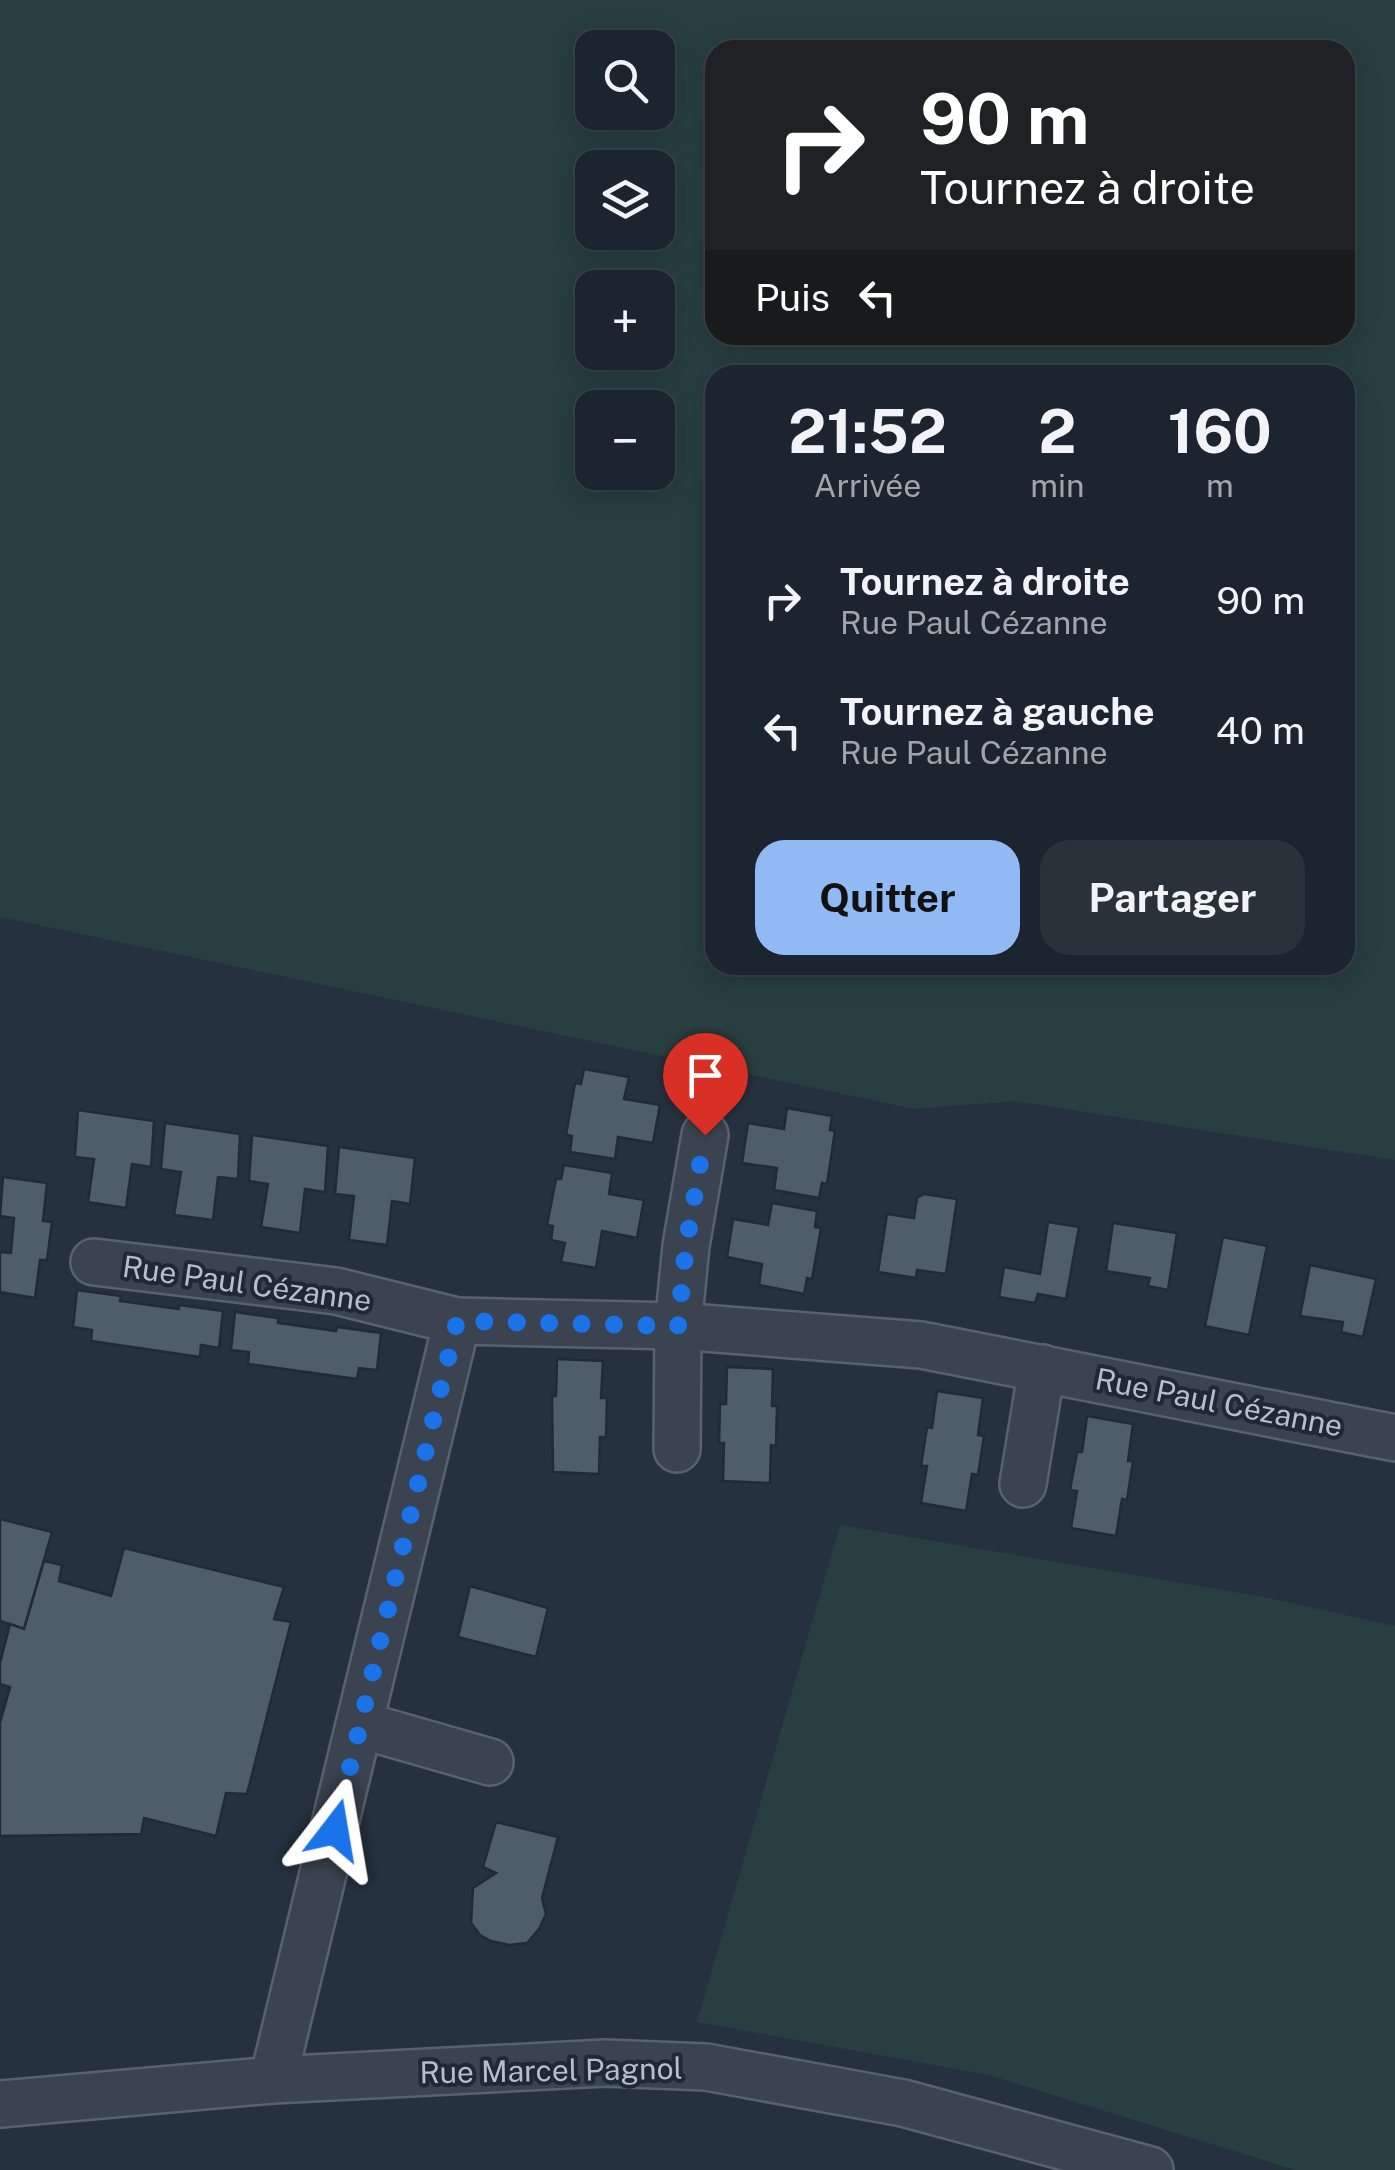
<!DOCTYPE html>
<html lang="fr">
<meta charset="utf-8">
<style>
:root{--surface:#1c252f;--page:#29313b;--text:#f1f3f6;--muted:#a0a5aa;--line:#3a424b;--accent:#91baf5}
body{margin:0;font-family:"Public Sans",sans-serif;background:var(--page);color:var(--text);height:100vh;display:flex;flex-direction:column;font-size:38px;white-space:nowrap}
*{box-sizing:border-box;margin:0}
p{font-size:32px;color:var(--muted)}
.icon{flex:none;width:55px;height:55px;fill:none;stroke:currentColor;stroke-width:2;stroke-linecap:round;stroke-linejoin:round}
.map{position:relative;flex:1;overflow:hidden}
.details{position:absolute;left:705px;top:365px;width:650px;height:610px;display:flex;flex-direction:column;background:var(--surface);border-radius:30px;box-shadow:0 5px 25px #0003,0 0 0 2px var(--line)}
.details>*{flex:none}
.banner{position:absolute;left:705px;top:40px;width:650px;height:305px;border-radius:30px;box-shadow:0 5px 25px #0003,0 0 0 2px var(--line);background:#202124;color:#fff;overflow:hidden}
.fabs{position:absolute;left:575px;top:30px;display:grid;gap:20px}
.fabs a{display:grid;place-items:center;width:100px;height:100px;border-radius:20px;background:var(--surface);box-shadow:0 5px 25px #0003,0 0 0 2px var(--line);font-size:50px}
.pin{position:absolute;display:grid;place-items:center;width:85px;height:85px;color:#fff;margin:-102px -42px;border-radius:50% 50% 50% 0;rotate:-45deg;box-shadow:0 0 10px #0007}
.pin .icon{rotate:45deg}
.me{position:absolute;width:110px;margin:-55px;rotate:14deg;stroke-linejoin:round;filter:drop-shadow(0 0 8px #0008)}
.turn{display:flex;align-items:center;gap:35px;height:210px;padding:0 50px;font-size:45px}
.turn .icon{width:130px;height:130px;stroke-width:2.5}
.turn b{display:block;font-size:70px;line-height:85px}
.then{display:flex;align-items:center;height:95px;padding:0 50px;background:#0003;gap:20px;font-size:38px}
.eta{display:flex;justify-content:space-evenly;align-items:center;height:170px;text-align:center}
.eta b{font-size:60px;font-weight:700;line-height:70px}
.action{display:flex;gap:20px;margin-top:auto;padding:20px 50px}
.action a{flex:1;height:115px;border-radius:30px;background:var(--accent);color:#111;font-size:40px;font-weight:700;line-height:115px;text-align:center}
.action a+a{background:var(--page);color:var(--text)}
ul{padding:0;list-style:none}
li{display:flex;align-items:center;gap:30px;height:130px;padding:0 50px}
li div{flex:1}
li b{display:block;font-size:38px}
li em{font-style:normal}
.map>svg:first-child{display:block}
</style>
<div class="map">
<svg width="1395" height="2170" viewBox="0 0 1395 2170">
<rect width="100%" height="100%" fill="#26313f"/>
<g fill="#283e40" fill-rule="evenodd">
<path d="M0 0H1395V1160L1014 1101 914 1109 0 917ZM592 48H658V112H592ZM715 50H1345V335H715ZM592 168H658V232H592ZM592 288H658V352H592ZM715 375H1345V965H715ZM592 408H658V472H592Z"/>
<path d="M840 1525 1269 1598 1395 1626V2170H1295L989 2075 697 2022Z"/>
</g>
<g fill="#4f5c6a" stroke="#212a36" stroke-width="2.5">
<path d="M584 1069 629 1077 624 1099 660 1105 653 1143 618 1137 615 1159 570 1152 572 1136 566 1135 575 1083 581 1084Z"/>
<path d="M787 1108 832 1116 830 1130 835 1131 827 1184 822 1183 819 1198 774 1190 777 1168 742 1163 748 1123 784 1129Z"/>
<path d="M78 1110 154 1121 151 1167 132 1164 126 1208 88 1202 94 1159 75 1157Z"/>
<path d="M165 1123 240 1134 238 1179 218 1177 213 1220 174 1215 181 1172 161 1169Z"/>
<path d="M252 1135 328 1146 325 1192 305 1189 300 1233 261 1227 268 1184 249 1181Z"/>
<path d="M339 1147 415 1158 410 1204 392 1201 387 1245 349 1240 354 1196 335 1194Z"/>
<path d="M564 1165 612 1173 609 1194 644 1200 637 1238 602 1231 596 1268 561 1262 565 1243 551 1240 553 1226 547 1225 556 1179H561Z"/>
<path d="M3 1177 47 1183 43 1221 52 1222 47 1260H40L35 1298 0 1292V1252L11 1253 14 1218 0 1216Z"/>
<path d="M924 1194 957 1199 946 1274 917 1270 916 1278 878 1272 887 1214 914 1218 917 1198Z"/>
<path d="M772 1203 817 1211 815 1227 821 1228 812 1279 807 1278 804 1294 759 1285 762 1264 727 1257 733 1219 768 1225Z"/>
<path d="M1048 1222 1079 1227 1066 1299 1038 1294 1035 1303 999 1297 1004 1267 1040 1274Z"/>
<path d="M1113 1223 1177 1233 1168 1290 1148 1286 1150 1278 1106 1271Z"/>
<path d="M1223 1237 1267 1246 1249 1335 1205 1326Z"/>
<path d="M1310 1265 1376 1279 1363 1337 1341 1332 1343 1322 1300 1316Z"/>
<path d="M77 1290 121 1296 120 1301 179 1309V1305L223 1311 219 1348 201 1345 200 1357 91 1341 92 1330 73 1327Z"/>
<path d="M235 1312 278 1318V1323L336 1331 337 1327 381 1333 377 1370 359 1368 357 1379 248 1364 249 1352 231 1350Z"/>
<path d="M557 1359 603 1361 601 1398H607L606 1437H600L599 1474 553 1472 552 1396H556Z"/>
<path d="M727 1367 773 1369 772 1406H777L776 1446 771 1445 770 1483 723 1481 724 1443H719L720 1404H726Z"/>
<path d="M937 1391 983 1398 978 1435 984 1436 978 1475 972 1474 966 1511 921 1503 927 1466H921L927 1427 932 1428Z"/>
<path d="M1087 1416 1133 1424 1128 1461H1133L1127 1500 1122 1499 1116 1536 1071 1528 1077 1491 1070 1490 1077 1452H1082Z"/>
<path d="M0 1519 52 1532 24 1629 0 1621Z"/>
<path d="M124 1548 284 1587 274 1619 291 1622 247 1794 226 1793 216 1836 144 1818 141 1834 0 1836V1723L10 1687 0 1684V1663L10 1624 24 1629 44 1561 62 1565 59 1581 111 1596Z"/>
<path d="M470 1586 548 1608 536 1657 458 1637Z"/>
<path d="M496 1822 558 1837 542 1898 546 1914 539 1929 527 1943 509 1945 491 1941 480 1935 471 1923 473 1888 496 1873 483 1867Z"/>
</g>
<g fill="none" stroke-linecap="round" stroke-linejoin="round">
<defs>
<g id="minor">
<path d="M94 1262 336 1291 457 1321 273 2080"/>
<path d="M457 1321 678 1326 921 1345 1395 1438"/>
<path d="M677 1449 678 1326 686 1246 705 1135"/>
<path d="M1023 1484 1042 1368"/>
<path d="M361 1725 490 1762"/>
<path d="M0 2104 273 2080 605 2063 706 2067 903 2103 1150 2170"/>
</g>
</defs>
<use href="#minor" stroke="#58616d" stroke-width="50"/>
<use href="#minor" stroke="#3a434f" stroke-width="45"/>
</g>
<g fill="none" stroke-linecap="round" stroke-linejoin="round">
<path stroke="#1a73e8" stroke-width="18" stroke-dasharray="0 32.4" d="M335 1830 457 1321 678 1326 686 1246 705 1135"/>
</g>
<g text-anchor="middle" dominant-baseline="central" stroke-width="8" stroke-linejoin="round" paint-order="stroke">
<g font-size="30" fill="#b7beca" stroke="#1f2834">
<text transform="translate(247 1283) rotate(8)">Rue Paul Cézanne</text>
<text transform="translate(1219 1402) rotate(11)">Rue Paul Cézanne</text>
<text transform="translate(551 2070) rotate(-1)">Rue Marcel Pagnol</text>
</g>
</g>
</svg>
<div class="fabs">
<a><svg class="icon" aria-label="search" viewBox="0 0 24 24"><circle cx="10" cy="10" r="6"/><path d="M15 15l6 6"/></svg></a>
<a><svg class="icon" aria-label="layers" viewBox="0 0 24 24"><path d="M12 4l9 5-9 5-9-5zM3 14l9 5 9-5"/></svg></a>
<a>+</a>
<a>−</a>
</div>
<div class="pin" style="left:705px;top:1135px;background:#d93025"><svg class="icon" aria-label="arrive" viewBox="0 0 24 24"><path d="M6 21V4h12l-3 4 3 4H6"/></svg></div>
<svg class="me" style="left:335px;top:1830px" viewBox="-20 -20 40 40"><path d="M0-17L14 15 0 8-14 15z" fill="#1a73e8" stroke="#fff" stroke-width="4"/></svg>
<div class="banner">
<div class="turn"><svg class="icon" aria-label="right" viewBox="0 0 24 24"><path d="M7 20v-9h11M14 6l5 5-5 5"/></svg><div><b>90 m</b>Tournez à droite</div></div>
<div class="then">Puis<svg class="icon" aria-label="left" viewBox="0 0 24 24"><path d="M17 20v-9H6M10 6l-5 5 5 5"/></svg></div>
</div>
<section class="details">
<div class="eta">
<div><b>21:52</b><p>Arrivée</p></div>
<div><b>2</b><p>min</p></div>
<div><b>160</b><p>m</p></div>
</div>
<ul>
<li><svg class="icon" aria-label="right" viewBox="0 0 24 24"><path d="M7 20v-9h11M14 6l5 5-5 5"/></svg><div><b>Tournez à droite</b><p>Rue Paul Cézanne</p></div><em>90 m</em></li>
<li><svg class="icon" aria-label="left" viewBox="0 0 24 24"><path d="M17 20v-9H6M10 6l-5 5 5 5"/></svg><div><b>Tournez à gauche</b><p>Rue Paul Cézanne</p></div><em>40 m</em></li>
</ul>
<div class="action"><a>Quitter</a><a>Partager</a></div>
</section>
</div>
